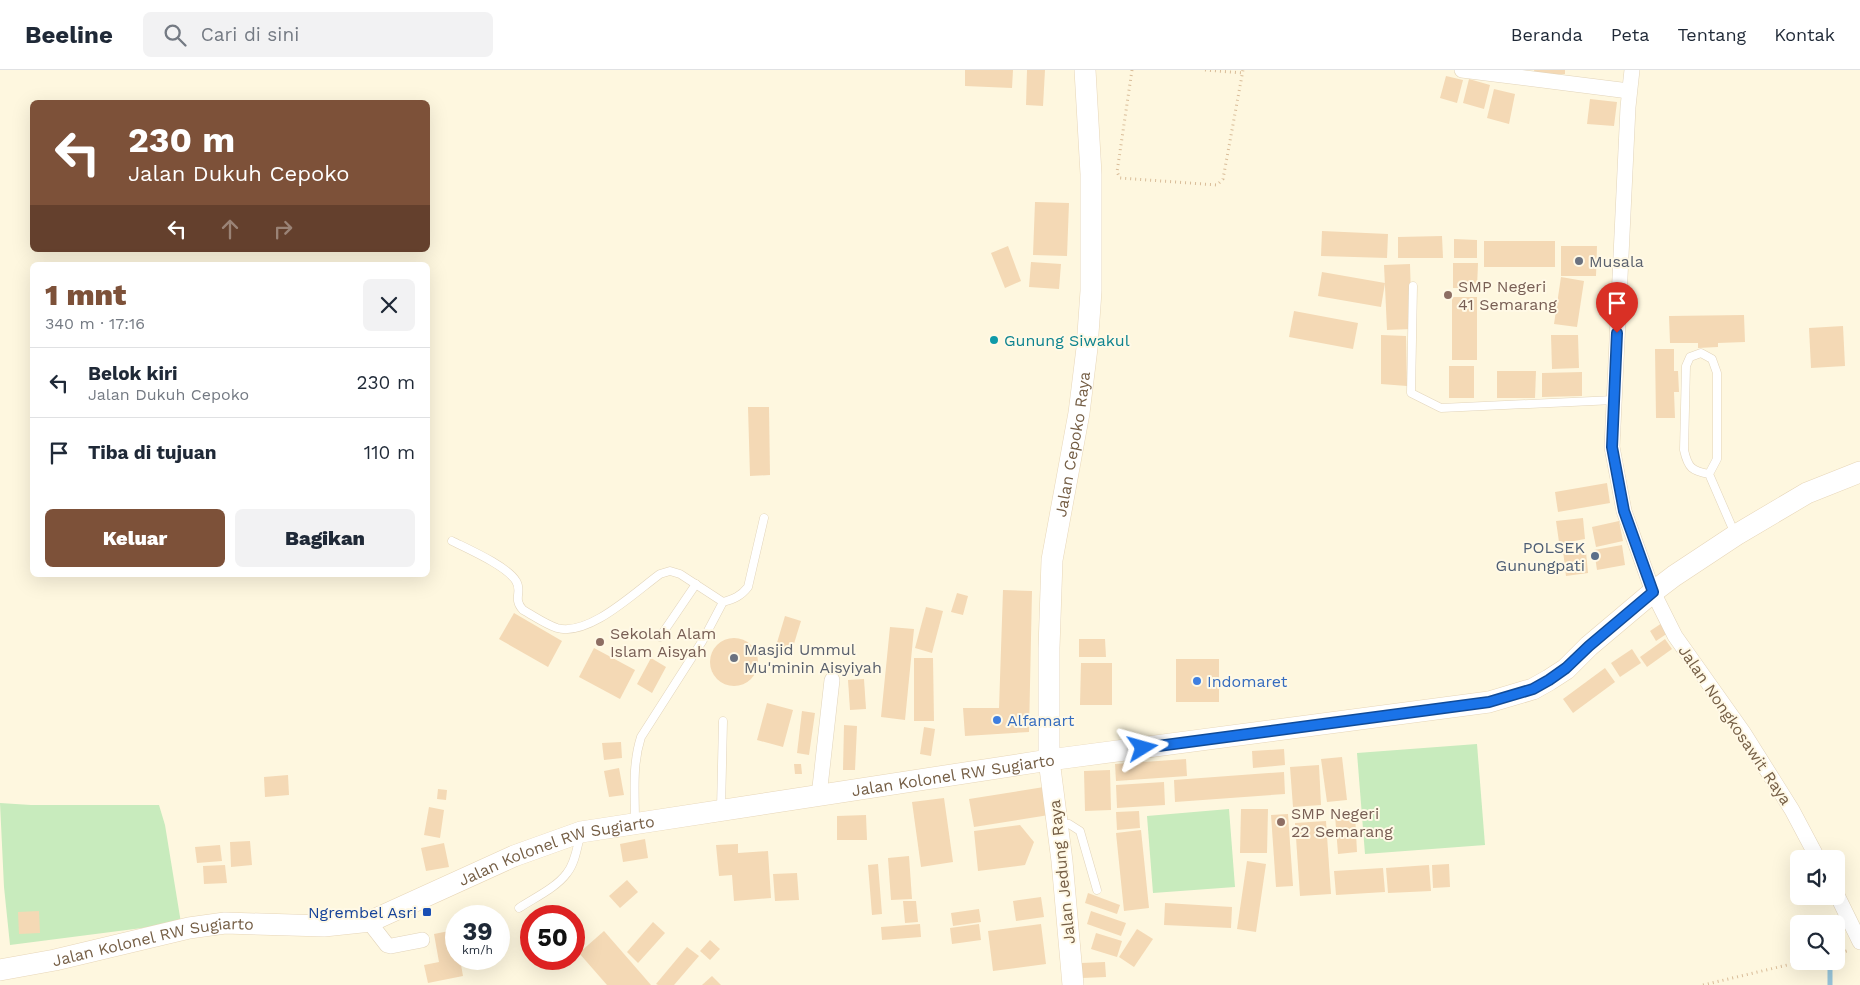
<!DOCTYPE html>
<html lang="id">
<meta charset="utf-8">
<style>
:root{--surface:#fff;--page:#f2f2f3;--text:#1f2937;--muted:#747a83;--line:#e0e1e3;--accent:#7d5139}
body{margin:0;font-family:"Work Sans",sans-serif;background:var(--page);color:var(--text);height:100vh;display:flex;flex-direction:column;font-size:19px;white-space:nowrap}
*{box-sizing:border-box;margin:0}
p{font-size:16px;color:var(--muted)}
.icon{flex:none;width:28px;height:28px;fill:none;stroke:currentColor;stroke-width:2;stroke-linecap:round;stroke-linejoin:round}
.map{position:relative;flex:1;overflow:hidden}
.sheet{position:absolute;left:30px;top:192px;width:400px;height:315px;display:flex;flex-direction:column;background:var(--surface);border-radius:8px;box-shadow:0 5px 20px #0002}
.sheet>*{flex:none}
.hud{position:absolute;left:30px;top:30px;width:400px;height:152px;border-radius:8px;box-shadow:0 5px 20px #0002;background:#7d5139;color:#fff;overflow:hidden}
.buttons{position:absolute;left:1790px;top:780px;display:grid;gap:10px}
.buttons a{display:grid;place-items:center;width:55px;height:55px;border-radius:8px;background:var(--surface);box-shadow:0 5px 20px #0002;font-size:25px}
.speed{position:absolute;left:445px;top:835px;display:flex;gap:10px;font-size:25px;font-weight:700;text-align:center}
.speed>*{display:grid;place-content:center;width:65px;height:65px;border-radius:50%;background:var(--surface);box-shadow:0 5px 20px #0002;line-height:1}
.speed small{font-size:12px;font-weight:400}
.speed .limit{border:8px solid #d22;background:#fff;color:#111}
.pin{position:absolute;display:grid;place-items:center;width:42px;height:42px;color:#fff;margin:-51px -21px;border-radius:50% 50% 50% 0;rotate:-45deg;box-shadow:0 0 5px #0007}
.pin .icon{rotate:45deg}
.me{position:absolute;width:55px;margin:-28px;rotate:82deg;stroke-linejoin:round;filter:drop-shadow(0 0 4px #0008)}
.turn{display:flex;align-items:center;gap:18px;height:105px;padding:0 15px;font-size:22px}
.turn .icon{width:65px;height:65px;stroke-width:2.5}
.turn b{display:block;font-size:35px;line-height:42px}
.lanes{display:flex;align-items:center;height:48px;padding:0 15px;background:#0003;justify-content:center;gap:25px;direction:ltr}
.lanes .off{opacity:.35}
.round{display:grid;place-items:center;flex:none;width:52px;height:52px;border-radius:8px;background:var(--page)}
.headline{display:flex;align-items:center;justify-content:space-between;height:85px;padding:0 15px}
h1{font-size:30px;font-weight:800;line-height:38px;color:var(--accent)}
.action{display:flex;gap:10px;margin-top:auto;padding:10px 15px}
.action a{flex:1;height:58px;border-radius:8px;background:var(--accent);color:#fff;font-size:20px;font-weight:800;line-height:58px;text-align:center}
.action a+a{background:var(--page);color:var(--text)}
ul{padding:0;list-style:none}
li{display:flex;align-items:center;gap:15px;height:70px;padding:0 15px;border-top:1px solid var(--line)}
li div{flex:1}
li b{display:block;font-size:19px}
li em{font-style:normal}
header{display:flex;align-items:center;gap:30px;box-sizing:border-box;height:70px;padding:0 25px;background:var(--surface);border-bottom:1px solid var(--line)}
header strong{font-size:24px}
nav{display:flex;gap:28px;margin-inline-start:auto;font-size:18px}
.search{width:350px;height:45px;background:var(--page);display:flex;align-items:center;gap:12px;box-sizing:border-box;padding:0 18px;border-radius:8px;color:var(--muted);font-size:19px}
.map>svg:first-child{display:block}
</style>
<header>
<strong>Beeline</strong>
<div class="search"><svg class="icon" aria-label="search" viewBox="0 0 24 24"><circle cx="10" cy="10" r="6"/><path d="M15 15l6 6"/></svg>Cari di sini</div>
<nav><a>Beranda</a><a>Peta</a><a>Tentang</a><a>Kontak</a></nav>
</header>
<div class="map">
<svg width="1860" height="915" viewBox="0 0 1860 915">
<rect width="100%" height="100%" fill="#fef7df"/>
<g fill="#c8ebbd">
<path d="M1477 674 1485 775 1365 784 1357 683Z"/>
<path d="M0 733 31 735H159L165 755 181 853 10 875 4 817Z"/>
<path d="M1229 739 1235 817 1153 823 1147 746Z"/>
</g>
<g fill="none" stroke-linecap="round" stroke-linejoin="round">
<path stroke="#98c5da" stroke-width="5" d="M1830 893V915"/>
</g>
<g fill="#f4d9b5">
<path d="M965 0H1013L1012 18 965 16Z"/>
<path d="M1027 0H1045L1043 36 1026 35Z"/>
<path d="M1534 0H1565V4L1535 6Z"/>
<path d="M1446 6 1463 10 1457 33 1440 28Z"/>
<path d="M1469 9 1490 15 1484 39 1463 33Z"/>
<path d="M1494 19 1515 24 1509 54 1487 48Z"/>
<path d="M1590 29 1617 32 1614 56 1587 54Z"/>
<path d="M1035 132 1069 133 1067 186 1033 185Z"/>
<path d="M1322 161 1388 164 1387 188 1321 186Z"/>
<path d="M1442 166 1443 188H1398V167Z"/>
<path d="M1454 169 1477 170V188H1454Z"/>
<rect x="1484" y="171" width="71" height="26"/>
<path d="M1008 176 1021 211 1005 218 991 183Z"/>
<path d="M1561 176H1597L1596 206H1561Z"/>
<path d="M1031 192 1061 194 1059 219 1029 217Z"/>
<path d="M1453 193H1478L1477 218H1453Z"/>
<path d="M1410 194 1412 259 1387 260 1384 195Z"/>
<path d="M1322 202 1385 213 1381 237 1318 226Z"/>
<path d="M1561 207 1584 211 1577 257 1554 254Z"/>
<rect x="1452" y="227" width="25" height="63"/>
<path d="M1294 241 1358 253 1353 279 1289 267Z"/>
<path d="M1744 245 1745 272 1718 273V277L1698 278V273H1670L1669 246Z"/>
<path d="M1843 256 1845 296 1811 298 1809 258Z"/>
<path d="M1381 265 1406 266 1407 316 1381 314Z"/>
<path d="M1551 265H1578L1579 298 1552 299Z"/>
<path d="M1655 279H1674V301H1678L1679 322H1674L1675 348H1656Z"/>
<rect x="1449" y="296" width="25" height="32"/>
<path d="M1497 301H1536L1535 328H1497Z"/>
<path d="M1582 302V326L1542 327V303Z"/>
<path d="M748 337H769L770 405 750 406Z"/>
<path d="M1607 413 1610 433 1558 442 1555 422Z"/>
<path d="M1583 448 1585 469 1574 471 1575 483 1586 482 1588 503 1566 506 1562 472H1559L1556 451Z"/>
<path d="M1619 451 1623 471 1596 477 1592 457Z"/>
<path d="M1622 475 1625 495 1597 500 1594 480Z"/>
<path d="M1003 520 1032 521 1029 662 965 666 963 638H999Z"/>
<path d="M957 523 968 526 963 545 951 542Z"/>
<path d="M926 537 943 541 932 583 915 578Z"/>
<path d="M514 543 562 571 548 597 499 569Z"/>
<path d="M785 546 801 551 792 580 776 576Z"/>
<path d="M1662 553 1668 563 1656 571 1650 561Z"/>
<path d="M890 557 914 559 905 650 881 647Z"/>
<circle cx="734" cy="592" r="24"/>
<path d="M1079 569H1105L1106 587H1079Z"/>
<path d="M1665 569 1672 579 1647 597 1640 587Z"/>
<path d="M594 578 635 600 620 629 579 607Z"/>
<path d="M1632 579 1641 593 1620 607 1611 593Z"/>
<path d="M651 588 666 597 652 623 637 614Z"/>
<path d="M914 588H933L934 651H914Z"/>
<rect x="1176" y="589" width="43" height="43"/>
<path d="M1081 593H1112V635H1080Z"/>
<path d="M1605 598 1615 612 1573 643 1563 629Z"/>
<path d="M864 609 866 639 850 640 848 610Z"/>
<path d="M767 633 793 640 783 677 757 670Z"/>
<path d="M802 641 815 643 809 685 797 683Z"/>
<path d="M844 655 857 656 855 700H843Z"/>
<path d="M924 657 935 659 931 686 920 684Z"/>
<path d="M621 672 622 688 604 690 602 673Z"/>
<path d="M1284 679 1285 695 1253 698 1252 681Z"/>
<path d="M1342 687 1347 730 1327 732 1321 689Z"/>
<path d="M1186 689 1187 706 1116 711 1115 694Z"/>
<path d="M794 694H801L802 704H795Z"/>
<path d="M1319 695 1321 735 1293 737 1290 697Z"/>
<path d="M619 698 624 725 609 727 604 701Z"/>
<path d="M1110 700 1111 740 1085 741 1084 701Z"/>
<path d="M1284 702 1285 724 1175 732 1174 710Z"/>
<path d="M288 705 289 725 265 727 264 707Z"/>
<path d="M1164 712 1165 735 1117 738 1116 715Z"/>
<path d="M1044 717 1049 745 974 757 969 729Z"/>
<path d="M438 719 447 720 446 730 437 729Z"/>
<path d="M944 728 953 792 921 797 912 732Z"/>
<path d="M429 737 444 740 440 768 424 765Z"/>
<path d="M1241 739H1268L1267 783H1240Z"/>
<path d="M1139 741 1140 758 1117 760 1116 742Z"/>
<path d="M1288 744 1293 816 1276 817 1271 745Z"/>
<path d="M1355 744 1357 782 1338 784 1335 745Z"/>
<path d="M866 745 867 770H837V746Z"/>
<path d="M1326 751 1331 824 1300 826 1295 753Z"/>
<path d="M1020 755 1034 772 1025 795 978 801 974 761Z"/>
<path d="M1141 760 1149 838 1124 841 1116 763Z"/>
<path d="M645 769 648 788 623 792 620 774Z"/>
<path d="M250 771 252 795 231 797 230 772Z"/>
<path d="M444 773 449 797 426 801 421 778Z"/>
<path d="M738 774V783L768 781 771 828 734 831 732 805 719 806 716 775Z"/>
<path d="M220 775 222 791 197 793 195 777Z"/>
<path d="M909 786 912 829 891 830 888 788Z"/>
<path d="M1247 791 1266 794 1256 862 1237 859Z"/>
<path d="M878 794 882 844 872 845 868 795Z"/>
<path d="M1449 794 1450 817 1433 818 1432 795Z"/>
<path d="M225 795 227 813 204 814 203 796Z"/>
<path d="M1429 795 1431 821 1388 823 1386 798Z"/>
<path d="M1383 798 1385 822 1336 825 1334 801Z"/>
<path d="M797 803 799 830 775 831 773 804Z"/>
<path d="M627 810 638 822 620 838 609 826Z"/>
<path d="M1088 823 1120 835 1117 844 1085 833Z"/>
<path d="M1041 827 1044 847 1016 851 1013 831Z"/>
<path d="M903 831H916L918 852 905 853Z"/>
<path d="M1165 833 1232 837 1231 858 1164 855Z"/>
<path d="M979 839 981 852 953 856 951 843Z"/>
<path d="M39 841 40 863 19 864 18 842Z"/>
<path d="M1091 841 1126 853 1121 866 1087 854Z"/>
<path d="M653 852 665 863 638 893 627 882Z"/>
<path d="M920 854 921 867 882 870 881 857Z"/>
<path d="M979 854 981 870 952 874 950 858Z"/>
<path d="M1041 854 1046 894 993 901 988 861Z"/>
<path d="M1137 859 1153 869 1134 897 1119 887Z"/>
<path d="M454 860 456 889H460L463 906 428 913 424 895 439 892 434 864Z"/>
<path d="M604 861 651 915H607L579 883Z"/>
<path d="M1096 863 1122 871 1117 887 1091 879Z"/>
<path d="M710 870 720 879 710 890 700 881Z"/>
<path d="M687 877 699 886 674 915H658L656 914Z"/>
<path d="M1105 892 1106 907 1082 908 1081 893Z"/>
<path d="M712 906 721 915H702Z"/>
</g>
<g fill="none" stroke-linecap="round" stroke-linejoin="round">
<defs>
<g id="lane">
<path d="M1413 216 1411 323 1441 338 1614 330"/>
<path d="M1709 404C1692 401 1688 398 1684 380L1686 296 1690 287 1701 283 1712 289 1717 303V389L1709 404 1735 464"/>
<path d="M452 471C468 479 507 496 516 511 523 522 512 528 523 540 534 546 545 554 557 558 589 567 635 522 660 504L670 501 680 504 723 532"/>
<path d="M660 567 696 514"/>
<path d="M721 739 723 651"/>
<path d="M635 752C635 723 632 695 641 667L703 570 723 532C734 529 741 526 748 517L764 448"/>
<path d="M1059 753 1069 754 1080 761 1097 820"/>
<path d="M519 838C534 828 556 818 567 803 575 793 577 778 580 766"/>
</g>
<g id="street">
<path d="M1462 0 1629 21"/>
<path d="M1632 0 1628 37 1612 377 1624 441 1653 522 1675 566 1743 662 1792 740 1818 789"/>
<path d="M819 726 832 610"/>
<path d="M1836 823 1860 872"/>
<path d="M371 851 373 857 387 875 391 876 422 870"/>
</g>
<g id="secondary">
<path id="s1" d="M0 900 55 890 189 858 225 853 324 856 371 851 514 786 581 762 1049 690 1489 632 1533 619 1549 610 1566 599 1589 576 1653 522 1674 506 1736 465 1807 423 1860 402"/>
<path id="s2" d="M1073 915 1062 791 1049 690V578L1052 490 1079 343 1087 278 1091 221V104L1085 0"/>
</g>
</defs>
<use href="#lane" stroke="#e2d4ba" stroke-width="9"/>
<use href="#street" stroke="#e2d4ba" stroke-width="16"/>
<use href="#secondary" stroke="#e7d6b8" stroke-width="22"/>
<g stroke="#d9bc98" stroke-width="3" stroke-dasharray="1 4" stroke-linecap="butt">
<path d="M1132 0 1117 102 1120 108 1217 115 1223 109 1243 0"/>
<path d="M1205 0 1243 3"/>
<path d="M1836 884 1850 880"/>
<path d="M1703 915 1804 891"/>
</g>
<use href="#lane" stroke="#fff" stroke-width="8"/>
<use href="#street" stroke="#fff" stroke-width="15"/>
<use href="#secondary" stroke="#fff" stroke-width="21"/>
</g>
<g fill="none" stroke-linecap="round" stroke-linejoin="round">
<defs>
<path id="route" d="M1143 678 1489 632 1533 619 1549 610 1566 598 1589 576 1653 522 1624 441 1612 377 1617 263"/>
</defs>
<use href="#route" stroke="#114b97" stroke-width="12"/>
<use href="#route" stroke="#1a73e8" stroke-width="9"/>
</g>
<g fill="#6b7280" stroke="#fff9e6" stroke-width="2">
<circle cx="1579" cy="191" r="5"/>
<circle cx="734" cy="588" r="5"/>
</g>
<g fill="#8d6e63" stroke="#fff9e6" stroke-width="2">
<circle cx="1448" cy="225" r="5"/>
<circle cx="600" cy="572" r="5"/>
<circle cx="1281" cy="752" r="5"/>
</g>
<circle fill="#0f9aa8" stroke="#fff9e6" stroke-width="2" cx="994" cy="270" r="5"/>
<circle fill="#5c6f8a" stroke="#fff9e6" stroke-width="2" cx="1595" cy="486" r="5"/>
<g fill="#3f7fe0" stroke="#fff9e6" stroke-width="2">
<circle cx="1197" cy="611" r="5"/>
<circle cx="997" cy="650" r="5"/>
</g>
<rect fill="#1a4fb4" stroke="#fff9e6" stroke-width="2" x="422" y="837" width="10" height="10" rx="2.5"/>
<g text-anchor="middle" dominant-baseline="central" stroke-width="4" stroke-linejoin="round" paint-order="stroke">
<g font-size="16" fill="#5b616d" stroke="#fff9e6" text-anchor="start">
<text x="1589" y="191">Musala</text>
<text x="744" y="579">Masjid Ummul<tspan x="744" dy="18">Mu'minin Aisyiyah</tspan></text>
</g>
<g font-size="16" fill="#785e54" stroke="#fff9e6" text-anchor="start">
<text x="1458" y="216">SMP Negeri<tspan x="1458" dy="18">41 Semarang</tspan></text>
<text x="610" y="563">Sekolah Alam<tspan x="610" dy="18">Islam Aisyah</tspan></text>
<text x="1291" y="743">SMP Negeri<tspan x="1291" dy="18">22 Semarang</tspan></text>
</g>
<g font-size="16" fill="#0d838f" stroke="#fff9e6" text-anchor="start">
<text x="1004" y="270">Gunung Siwakul</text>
</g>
<g font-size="16" fill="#755e45" stroke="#fff9e6">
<text stroke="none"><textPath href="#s2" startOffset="544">Jalan Cepoko Raya</textPath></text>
<text transform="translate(1735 655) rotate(56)">Jalan Nongkosawit Raya</text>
<text stroke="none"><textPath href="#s1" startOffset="981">Jalan Kolonel RW Sugiarto</textPath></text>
<text stroke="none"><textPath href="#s1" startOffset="576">Jalan Kolonel RW Sugiarto</textPath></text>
<text transform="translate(1062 802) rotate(-96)">Jalan Jedung Raya</text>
<text stroke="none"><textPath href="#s1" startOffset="156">Jalan Kolonel RW Sugiarto</textPath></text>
</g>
<g font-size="16" fill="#4e5e75" stroke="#fff9e6" text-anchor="end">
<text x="1585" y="477">POLSEK<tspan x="1585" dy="18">Gunungpati</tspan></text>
</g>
<g font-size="16" fill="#366cbe" stroke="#fff9e6" text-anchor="start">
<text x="1207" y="611">Indomaret</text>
<text x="1007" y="650">Alfamart</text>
</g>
<g font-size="16" fill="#164399" stroke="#fff9e6" text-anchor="end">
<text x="417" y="842">Ngrembel Asri</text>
</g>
</g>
</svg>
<div class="buttons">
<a><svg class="icon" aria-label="sound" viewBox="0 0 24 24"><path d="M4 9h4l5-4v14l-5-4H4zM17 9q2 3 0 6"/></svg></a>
<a><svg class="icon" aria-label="search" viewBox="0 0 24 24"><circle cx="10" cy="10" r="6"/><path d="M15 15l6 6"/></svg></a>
</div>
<div class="speed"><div>39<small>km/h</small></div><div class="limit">50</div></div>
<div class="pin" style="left:1617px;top:263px;background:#d93025"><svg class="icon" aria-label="arrive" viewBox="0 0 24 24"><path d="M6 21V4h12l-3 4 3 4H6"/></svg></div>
<svg class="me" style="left:1143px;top:678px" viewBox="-20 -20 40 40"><path d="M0-17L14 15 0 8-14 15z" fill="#1a73e8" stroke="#fff" stroke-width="4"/></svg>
<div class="hud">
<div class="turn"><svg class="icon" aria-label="left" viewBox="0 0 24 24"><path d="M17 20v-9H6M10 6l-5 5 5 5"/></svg><div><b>230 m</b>Jalan Dukuh Cepoko</div></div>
<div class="lanes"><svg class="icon" aria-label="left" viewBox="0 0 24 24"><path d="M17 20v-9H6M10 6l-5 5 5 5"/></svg><svg class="icon off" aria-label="ahead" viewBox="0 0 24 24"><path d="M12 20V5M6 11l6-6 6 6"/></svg><svg class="icon off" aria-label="right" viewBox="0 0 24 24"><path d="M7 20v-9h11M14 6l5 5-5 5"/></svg></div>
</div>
<section class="sheet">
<div class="headline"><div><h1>1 mnt</h1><p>340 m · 17:16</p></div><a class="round"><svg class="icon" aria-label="close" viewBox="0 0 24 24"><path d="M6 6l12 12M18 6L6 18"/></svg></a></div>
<ul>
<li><svg class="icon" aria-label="left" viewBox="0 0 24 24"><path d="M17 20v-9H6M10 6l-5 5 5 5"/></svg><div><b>Belok kiri</b><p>Jalan Dukuh Cepoko</p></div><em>230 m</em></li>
<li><svg class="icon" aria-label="arrive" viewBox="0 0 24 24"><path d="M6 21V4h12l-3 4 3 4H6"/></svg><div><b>Tiba di tujuan</b></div><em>110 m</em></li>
</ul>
<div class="action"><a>Keluar</a><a>Bagikan</a></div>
</section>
</div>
